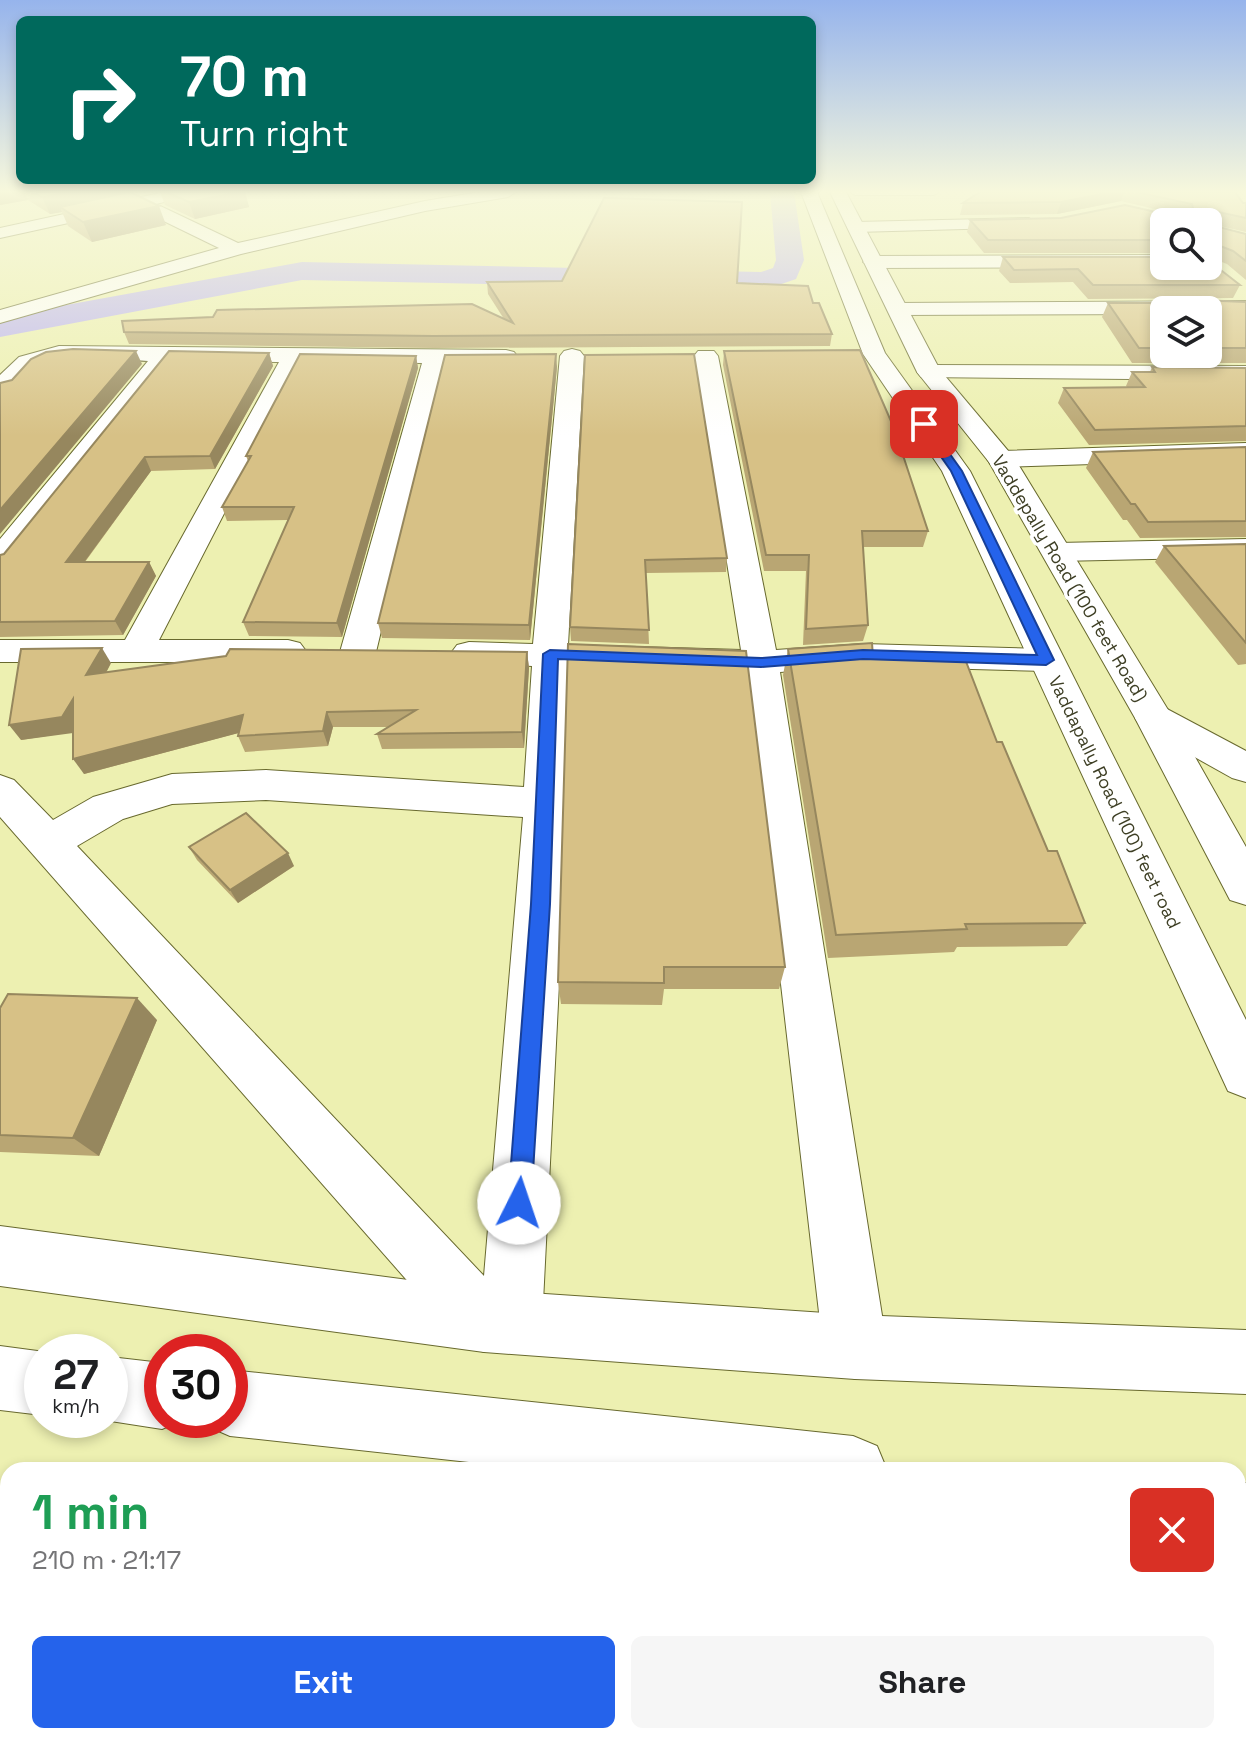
<!DOCTYPE html>
<meta charset="utf-8">
<style>
:root{--surface:#fff;--page:#f6f6f6;--text:#202124;--muted:#757577;--accent:#2563eb}
body{margin:0;font-family:"Space Grotesk",sans-serif;background:var(--page);color:var(--text);height:100vh;display:flex;flex-direction:column;font-size:30px;white-space:nowrap}
*{box-sizing:border-box;margin:0}
p{font-size:26px;color:var(--muted)}
.icon{flex:none;width:44px;height:44px;fill:none;stroke:currentColor;stroke-width:2;stroke-linecap:round;stroke-linejoin:round}
.map{position:relative;flex:1;overflow:hidden}
.drawer{position:absolute;left:0px;top:1462px;width:1246px;height:282px;display:flex;flex-direction:column;background:var(--surface);border-radius:24px 24px 0 0;box-shadow:0 4px 12px #0003}
.drawer>*{flex:none}
.banner{position:absolute;left:16px;top:16px;width:800px;height:168px;border-radius:12px;box-shadow:0 4px 12px #0003;background:#00695c;color:#fff;overflow:hidden}
.fabs{position:absolute;left:1150px;top:208px;display:grid;gap:16px}
.fabs a{display:grid;place-items:center;width:72px;height:72px;border-radius:12px;background:var(--surface);box-shadow:0 4px 12px #0003;font-size:40px}
.speed{position:absolute;left:24px;top:1334px;display:flex;gap:16px;font-size:40px;font-weight:700;text-align:center}
.speed>*{display:grid;place-content:center;width:104px;height:104px;border-radius:50%;background:var(--surface);box-shadow:0 4px 12px #0003;line-height:1}
.speed small{font-size:20px;font-weight:400}
.speed .limit{border:12px solid #d22;background:#fff;color:#111}
.pin{position:absolute;display:grid;place-items:center;width:68px;height:68px;color:#fff;margin:-34px;border-radius:16px;box-shadow:0 4px 12px #0006}
.me{position:absolute;width:88px;margin:-44px;rotate:4deg;stroke-linejoin:round;filter:drop-shadow(0 0 6px #0008)}
.turn{display:flex;align-items:center;gap:28px;height:168px;padding:0 32px;font-size:36px}
.turn .icon{width:104px;height:104px;stroke-width:2.5}
.turn b{display:block;font-size:56px;line-height:68px}
.round{display:grid;place-items:center;flex:none;width:84px;height:84px;border-radius:12px;background:var(--page)}
.summary{display:flex;align-items:center;justify-content:space-between;height:136px;padding:0 32px}
h1{font-size:48px;font-weight:700;line-height:60px;color:#1e9e55}
.action{display:flex;gap:16px;margin-top:auto;padding:16px 32px}
.action a{flex:1;height:92px;border-radius:12px;background:var(--accent);color:#fff;font-size:32px;font-weight:700;line-height:92px;text-align:center}
.action a+a{background:var(--page);color:var(--text)}
.map>svg:first-child{display:block}
</style>
<div class="map">
<svg width="1246" height="1743" viewBox="0 0 1246 1743">
<rect width="100%" height="100%" fill="#edf0b1"/>
<g fill="none" stroke-linecap="round" stroke-linejoin="round">
<path fill="#bcb4f2" fill-rule="evenodd" d="M770 192H794L804 260 796 279 764 290 302 280 0 337V317L302 262 761 272 773 268 776 260Z"/>
<defs>
<path id="lane" d="M850 192H939L934 195H855Z"/>
<g id="street">
<path d="M166 192H195L193 195 156 204 238 243 425 201 480 192H516L508 197 425 211 241 254 0 323V310L219 248 137 208 0 238V228L124 201V194L141 197Z"/>
<path d="M1029 218 1038 223 1035 227 856 232 847 227 856 222Z"/>
<path d="M1164 255V266H1167L1164 267 873 268 863 262 873 256Z"/>
<path d="M1246 301V313L1164 310V314L898 315 887 309 898 303Z"/>
<path d="M59 346 506 350 514 352 518 357 514 362 506 364 445 363 376 652 370 660 358 663 346 660 340 652 422 363 302 362 159 640H288L300 643 306 651 300 659 288 662H0V640H125L279 362 173 361 11 566 0 568V539L148 361C119 360 58 352 34 368 21 376 16 391 0 395V375L19 357Z"/>
<path d="M572 349 580 351 584 356 568 645 741 650 694 356 698 351H714L718 356 776 650 863 644 1046 649 1059 652 1064 660 1059 668 1046 671 863 666 780 672 887 1347 877 1369 855 1379 833 1369 823 1347 745 673 567 667 563 904 542 1322 533 1344 511 1353 496 1347 484 1352 462 1343 0 817V775L14 780 53 820 93 797 172 774 266 770 524 787 532 666 457 661 451 653 457 645 469 642 533 644 560 356 564 351ZM266 800 523 817 484 1276 77 846 123 819 172 804Z"/>
<path d="M929 365 1246 366V380L921 377 917 372 921 367Z"/>
<path d="M1246 443V459L1001 467 991 465 987 459 991 453 1001 451Z"/>
<path d="M1246 539V557L1058 561 1047 559 1042 552 1047 545 1058 543Z"/>
<path d="M1154 705 1167 709 1246 751V782L1232 778 1141 727 1135 718 1141 709Z"/>
<path d="M692 1736H773L770 1743H689Z"/>
</g>
<g id="secondary">
<path d="M801 192H817L885 353 970 471 1246 1020V1098L1228 1091 942 471 863 354Z"/>
<path d="M830 192H846L940 370 1015 459 1173 718 1246 847V905L1230 900 1135 718 989 462 917 372Z"/>
<path d="M0 1226 484 1290 855 1315 1246 1330V1394L855 1379 484 1352 0 1286Z"/>
<path d="M0 1346 45 1352H42V1415L0 1410Z"/>
<path d="M110 1357 162 1363V1420H183L162 1429 104 1420H110Z"/>
<path d="M230 1370 853 1436 877 1446 887 1470H542L230 1436 207 1426 204 1420H230Z"/>
<path d="M1238 1482 1246 1483V1553L1238 1552Z"/>
</g>
</defs>
<use href="#lane" stroke="#68692e" stroke-width="2"/>
<use href="#street" stroke="#68692e" stroke-width="2"/>
<use href="#secondary" stroke="#68692e" stroke-width="2"/>
<use href="#lane" fill="#fff" fill-rule="evenodd"/>
<use href="#street" fill="#fff" fill-rule="evenodd"/>
<use href="#secondary" fill="#fff" fill-rule="evenodd"/>
</g>
<g fill="#b9a673" fill-rule="evenodd">
<path d="M0 192H124L123 193 166 225 92 242 68 226 62 212 50 214 28 200 0 205Z"/>
<path d="M160 192H245L249 207 195 219 165 205Z"/>
<path d="M980 192H1235L1243 203H1246V232L1211 224V225L1246 234V280L1227 264 1209 257 1208 259V222H1164V253H984L967 232 970 220 1176 214 1121 201 1057 214 960 215 963 203Z"/>
<path d="M1003 257 1240 285 1233 298 1088 299 1073 282 1010 283 999 271Z"/>
<path d="M487 282 737 283 813 303 832 334 830 346 435 348 129 344 124 332 504 319 488 294Z"/>
<path d="M1246 302V363H1132L1102 317 1108 303ZM1164 310H1208V354H1164Z"/>
<path d="M724 351 928 531 923 547H863L868 625 863 641 803 645 806 571H764L723 365Z"/>
<path d="M269 353 273 366 215 469 151 471 85 562H149L156 576 123 635 0 637V555L4 554Z"/>
<path d="M585 355 727 558 726 572 646 573 649 644 571 641 570 627Z"/>
<path d="M416 356 418 368 342 637 249 636 243 622 288 520 227 521 222 507 248 461 246 456Z"/>
<path d="M557 367 530 640 382 638 378 623Z"/>
<path d="M1152 367 1246 368V441L1089 445 1058 403 1064 388 1127 387 1126 386 1132 372H1150Z"/>
<path d="M1246 447V537L1140 538 1127 520H1123L1086 468 1093 452Z"/>
<path d="M1246 544V664L1238 665 1155 562 1164 546Z"/>
<path d="M568 644 785 967 779 989H664L662 1005 561 1004 558 982Z"/>
<path d="M788 649 873 657 997 742 1048 851 1085 923 1067 946 957 947 954 952 828 958 783 675Z"/>
<path d="M527 652 529 668 524 748 382 749 377 734 389 727H333L328 746 245 752 238 736V733L84 774 73 732 21 740 111 663 106 673Z"/>
<path d="M189 847 294 866 238 903 197 860Z"/>
<path d="M0 1008 157 1020 99 1156 0 1152Z"/>
</g>
<g fill="#96875e">
<path d="M0 192H24L28 200 0 205Z"/>
<path d="M70 192H124L121 199 60 207 62 212 50 214 42 197Z"/>
<path d="M240 192H245L249 207 195 219 189 202Z"/>
<path d="M1112 192H1124L1121 201 1057 214 1061 202Z"/>
<path d="M159 206 166 225 92 242 83 222Z"/>
<path d="M136 351 142 364 0 534V510Z"/>
<path d="M269 353 273 366 215 469 210 456Z"/>
<path d="M556 354 557 367 530 640 529 625Z"/>
<path d="M416 356 418 368 342 637 337 623Z"/>
<path d="M145 457 151 471 74 576 66 562Z"/>
<path d="M149 562 156 576 123 635 115 621Z"/>
<path d="M102 648 111 663 96 691 86 675Z"/>
<path d="M527 652 529 668 524 748 522 732Z"/>
<path d="M73 699V733L21 740 9 725Z"/>
<path d="M327 712 333 727 328 746 323 731Z"/>
<path d="M243 715 250 730 84 774 73 759Z"/>
<path d="M288 853 294 866 238 903 230 890Z"/>
<path d="M137 998 157 1020 99 1156 73 1138Z"/>
</g>
<g fill="#d7c186" stroke="#96875e" stroke-width="2">
<path d="M33 192H70L42 197Z"/>
<path d="M130 192 159 206 83 222 60 207Z"/>
<path d="M166 192H240L189 202Z"/>
<path d="M980 192H1112L1061 202 963 203Z"/>
<path d="M1136 192H1235L1243 203H1246V218L1214 211 1210 214 1211 225 1246 234V261L1233 251 1215 244 1211 250H1208V222H1164V240H988L970 220 1061 218 1125 205 1169 215 1194 212 1192 204Z"/>
<path d="M604 198 742 202 737 283 808 286 813 303H819L832 334 433 336 124 332 122 321 213 317 217 310 472 304 513 323 487 282 562 281Z"/>
<path d="M1003 257H1164V266H1208V260L1240 285H1093L1078 269 1014 270Z"/>
<path d="M1173 299 1246 302V348H1208V310H1164V348H1139L1108 303H1170Z"/>
<path d="M73 349 136 351 0 510V383L12 380 31 359 46 352Z"/>
<path d="M860 350 894 428 928 531H862L868 625 806 629 809 555H766L724 351Z"/>
<path d="M169 351 269 353 210 456 145 457 66 562H149L115 621 0 622V555L4 554Z"/>
<path d="M300 354 416 356 337 623 243 622 294 507H222L251 456H246Z"/>
<path d="M556 354 529 625 378 623 445 355Z"/>
<path d="M694 354 727 558 645 560 649 630 570 627 585 355Z"/>
<path d="M1152 367 1246 368V426L1095 430 1064 388 1145 387 1132 372H1155Z"/>
<path d="M1246 447V521L1148 522 1135 504H1131L1093 452Z"/>
<path d="M1246 544V643L1164 546Z"/>
<path d="M872 643 873 657 965 659 997 742H1002L1048 851H1057L1085 923 965 924 967 929 836 935 788 649Z"/>
<path d="M568 644 746 651 785 967H664V983L558 982Z"/>
<path d="M102 648 86 675 226 656 230 649 527 652 522 732 377 734 416 710 327 712 323 731 238 736 243 715 73 759V699L62 717 9 725 21 649Z"/>
<path d="M246 813 288 853 230 890 189 847Z"/>
<path d="M8 994 137 998 73 1138 0 1135V1008Z"/>
</g>
<linearGradient id="sky" x2="0" y2="1"><stop stop-color="#96b4ec"/><stop offset="0.44" stop-color="#f7f8dc"/><stop offset="1" stop-color="#f7f8dc" stop-opacity="0"/></linearGradient>
<rect width="1246" height="436" fill="url(#sky)"/>
<path fill="#2563eb" stroke="#184099" stroke-width="2" d="M924 421 927 422 962 471 1054 660 1046 665 863 659 761 667 558 659 550 904 531 1203 528 1211 519 1214 511 1211 508 1203 531 904 543 654 550 650 761 658 863 650 1037 655 951 471 918 424Z"/>
<g text-anchor="middle" dominant-baseline="central" stroke-width="7" stroke-linejoin="round" paint-order="stroke">
<g font-size="18" fill="#3e3f25" stroke="#fff">
<text transform="translate(1070 578) rotate(59)">Vaddepally Road (100 feet Road)</text>
<text transform="translate(1115 802) rotate(64)">Vaddapally Road (100) feet road</text>
</g>
</g>
</svg>
<div class="fabs">
<a><svg class="icon" aria-label="search" viewBox="0 0 24 24"><circle cx="10" cy="10" r="6"/><path d="M15 15l6 6"/></svg></a>
<a><svg class="icon" aria-label="layers" viewBox="0 0 24 24"><path d="M12 4l9 5-9 5-9-5zM3 14l9 5 9-5"/></svg></a>
</div>
<div class="speed"><div>27<small>km/h</small></div><div class="limit">30</div></div>
<div class="pin" style="left:924px;top:424px;background:#d93025"><svg class="icon" aria-label="arrive" viewBox="0 0 24 24"><path d="M6 21V4h12l-3 4 3 4H6"/></svg></div>
<svg class="me" style="left:519px;top:1203px" viewBox="-20 -20 40 40"><circle r="19" fill="#fff"/><path d="M0-13L10 11 0 6-10 11z" fill="#2563eb"/></svg>
<div class="banner">
<div class="turn"><svg class="icon" aria-label="right" viewBox="0 0 24 24"><path d="M7 20v-9h11M14 6l5 5-5 5"/></svg><div><b>70 m</b>Turn right</div></div>
</div>
<section class="drawer">
<div class="summary"><div><h1>1 min</h1><p>210 m · 21:17</p></div><a class="round" style="background:#d93025;color:#fff"><svg class="icon" aria-label="close" viewBox="0 0 24 24"><path d="M6 6l12 12M18 6L6 18"/></svg></a></div>
<div class="action"><a>Exit</a><a>Share</a></div>
</section>
</div>
